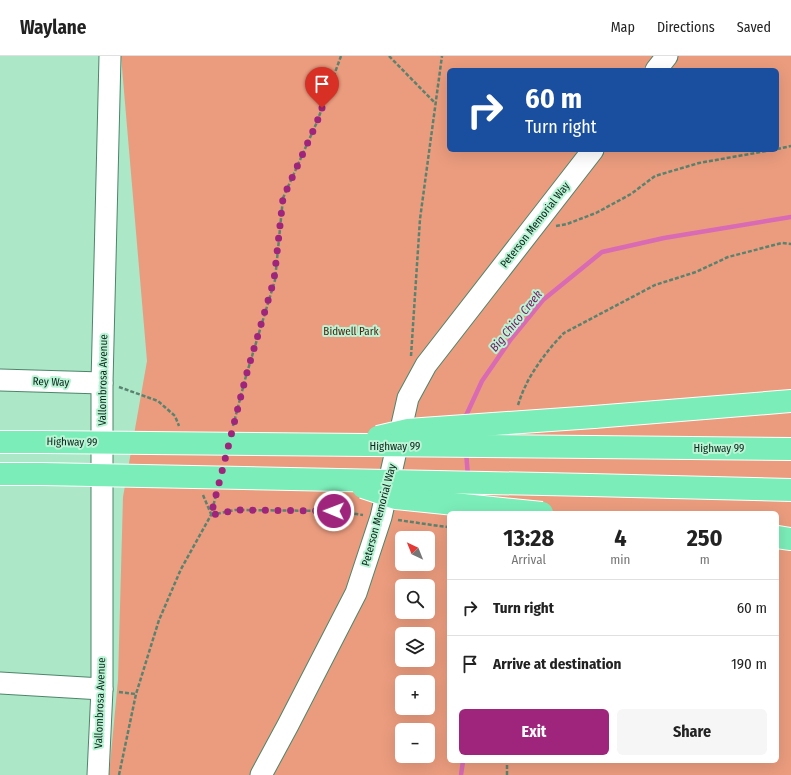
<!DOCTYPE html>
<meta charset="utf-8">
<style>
:root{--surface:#fff;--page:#f6f6f6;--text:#222;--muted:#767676;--line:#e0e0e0;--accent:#9f257c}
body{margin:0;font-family:"Fira Sans Condensed",sans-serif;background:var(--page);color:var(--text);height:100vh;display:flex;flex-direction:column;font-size:15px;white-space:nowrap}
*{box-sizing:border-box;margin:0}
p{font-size:13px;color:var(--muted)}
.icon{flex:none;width:22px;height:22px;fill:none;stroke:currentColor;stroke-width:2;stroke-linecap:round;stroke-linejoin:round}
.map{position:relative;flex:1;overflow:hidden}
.side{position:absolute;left:447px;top:455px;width:332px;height:252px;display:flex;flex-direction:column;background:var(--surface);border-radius:6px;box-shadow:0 4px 16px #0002}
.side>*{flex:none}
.guide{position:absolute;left:447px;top:12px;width:332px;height:84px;border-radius:6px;box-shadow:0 4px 16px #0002;background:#1a4fa0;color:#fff;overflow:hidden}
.needle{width:26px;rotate:317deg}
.buttons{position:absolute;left:395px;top:475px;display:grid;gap:8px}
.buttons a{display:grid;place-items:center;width:40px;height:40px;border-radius:6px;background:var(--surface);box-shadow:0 4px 16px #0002;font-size:20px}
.pin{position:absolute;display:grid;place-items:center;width:34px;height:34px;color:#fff;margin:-41px -17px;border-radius:50% 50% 50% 0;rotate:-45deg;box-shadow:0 0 4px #0007}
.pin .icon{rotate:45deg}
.me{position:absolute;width:44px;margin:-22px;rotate:271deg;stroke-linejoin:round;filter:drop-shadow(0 0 3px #0008)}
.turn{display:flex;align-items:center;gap:14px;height:84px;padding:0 12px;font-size:18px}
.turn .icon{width:52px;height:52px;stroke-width:2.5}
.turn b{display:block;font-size:28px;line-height:34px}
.eta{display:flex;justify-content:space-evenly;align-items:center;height:68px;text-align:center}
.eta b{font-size:24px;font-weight:700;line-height:28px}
.action{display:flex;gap:8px;margin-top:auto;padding:8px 12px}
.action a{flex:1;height:46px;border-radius:6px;background:var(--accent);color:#fff;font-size:16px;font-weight:700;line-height:46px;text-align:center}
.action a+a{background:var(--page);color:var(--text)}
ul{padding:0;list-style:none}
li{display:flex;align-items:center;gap:12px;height:56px;padding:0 12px;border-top:1px solid var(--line)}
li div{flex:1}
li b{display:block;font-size:15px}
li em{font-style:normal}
header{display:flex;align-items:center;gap:24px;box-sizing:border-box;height:56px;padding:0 20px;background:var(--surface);border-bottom:1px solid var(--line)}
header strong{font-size:19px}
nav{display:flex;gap:22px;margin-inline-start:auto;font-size:14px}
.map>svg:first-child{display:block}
</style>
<header>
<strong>Waylane</strong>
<nav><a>Map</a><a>Directions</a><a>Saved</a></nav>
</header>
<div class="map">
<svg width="791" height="719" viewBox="0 0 791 719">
<rect width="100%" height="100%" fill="#ace7c8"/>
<path fill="#eb9c7e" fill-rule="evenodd" d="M121 0H791V719H109L118 624 123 441 147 305ZM449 14H777V94H449ZM449 457H777V705H449ZM402 482H428V508H402ZM402 530H428V556H402ZM402 578H428V604H402ZM402 626H428V652H402ZM402 674H428V700H402Z"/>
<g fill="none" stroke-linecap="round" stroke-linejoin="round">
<g stroke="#d96ab4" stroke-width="4.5">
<path d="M464 364 482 325 511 283 543 244 602 196 664 182 791 161"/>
<path d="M466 395 468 421"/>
<path d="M461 719 463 705"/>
</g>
<defs>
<g id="minor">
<path d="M656 14 667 0"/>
<path d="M0 324 102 327"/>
<path d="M0 627 102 633"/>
<path d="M98 719 102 633V327L110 0"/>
<path d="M261 719 288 669 356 537 381 461 408 342 426 309 593 94"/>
</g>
<g id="highway">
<path d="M594 361 791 345"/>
<path d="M0 386H43"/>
<path d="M592 391 791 393"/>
<path d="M0 418H42"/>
<path d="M590 429 791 434"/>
<path d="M777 481 791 483"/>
</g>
</defs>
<use href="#minor" stroke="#4d856a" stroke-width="23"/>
<use href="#highway" stroke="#fff" stroke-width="24"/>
<g stroke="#5a836f" stroke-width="2.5" stroke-dasharray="4 2" stroke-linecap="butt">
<path d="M389 0 435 47"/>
<path d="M777 93 791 90"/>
<path d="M556 170 567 168 596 157 631 138 655 120 699 107 772 94"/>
<path d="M411 300 420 163 442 0"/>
<path d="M119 331 158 345 175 360 179 370"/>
<path d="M518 349C520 343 522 337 525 331 533 313 550 291 564 277L655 229 696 216 728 201 782 187 791 188"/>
<path d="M233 370 246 320 275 224 283 142 317 66 341 0"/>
<path d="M203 439 211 458"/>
<path d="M211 459 235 454 334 455 363 459"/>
<path d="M398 464 439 470 449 471"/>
<path d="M119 636 136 638"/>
<path d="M119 719 136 638 159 564 181 513 211 459 216 439"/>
<path d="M507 719V705"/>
</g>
<use href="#minor" stroke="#fff" stroke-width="21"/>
<use href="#highway" stroke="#7bedb8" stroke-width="22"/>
<defs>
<g id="highway-bridge">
<path d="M378 381 408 374 594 361"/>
<path d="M43 386 592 391"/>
<path d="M42 418 590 429"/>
<path d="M363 431 396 442 542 457"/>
</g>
</defs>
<use href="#highway-bridge" stroke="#fff" stroke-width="24" stroke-linecap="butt"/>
<use href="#highway-bridge" stroke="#7bedb8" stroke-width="22"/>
</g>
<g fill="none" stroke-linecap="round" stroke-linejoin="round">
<path stroke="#9f257c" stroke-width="7" stroke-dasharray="0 12.6" d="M322 52 317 66 283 142 274 224 246 320 211 459 236 454 334 455"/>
</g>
<g text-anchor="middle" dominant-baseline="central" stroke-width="4" stroke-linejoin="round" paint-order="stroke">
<g font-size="11" fill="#0d251a" stroke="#b9f4d5">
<text transform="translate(535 169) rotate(-52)">Peterson Memorial Way</text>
<text transform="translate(103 324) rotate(-89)">Vallombrosa Avenue</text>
<text transform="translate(51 326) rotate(2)">Rey Way</text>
<text transform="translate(72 386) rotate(1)">Highway 99</text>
<text x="395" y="390">Highway 99</text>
<text x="719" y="392">Highway 99</text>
<text transform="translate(379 459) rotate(-75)">Peterson Memorial Way</text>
<text transform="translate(100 647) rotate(-88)">Vallombrosa Avenue</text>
</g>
<g font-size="11" fill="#51220e" stroke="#b9f4d5">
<text x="351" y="275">Bidwell Park</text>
</g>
<g font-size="12" font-style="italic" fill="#7b155f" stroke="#b9f4d5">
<text transform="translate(516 265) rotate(-51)">Big Chico Creek</text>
</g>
</g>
</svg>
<div class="buttons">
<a><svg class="needle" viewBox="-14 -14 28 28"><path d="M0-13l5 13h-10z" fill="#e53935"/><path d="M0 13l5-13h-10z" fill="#767676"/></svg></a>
<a><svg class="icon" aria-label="search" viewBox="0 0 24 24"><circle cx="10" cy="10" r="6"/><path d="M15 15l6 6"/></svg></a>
<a><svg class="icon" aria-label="layers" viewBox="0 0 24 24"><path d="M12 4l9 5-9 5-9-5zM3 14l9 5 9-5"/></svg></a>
<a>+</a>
<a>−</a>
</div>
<div class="pin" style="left:322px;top:52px;background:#d93025"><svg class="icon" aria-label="arrive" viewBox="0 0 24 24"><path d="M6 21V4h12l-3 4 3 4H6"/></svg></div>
<svg class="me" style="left:334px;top:455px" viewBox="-20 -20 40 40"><circle r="17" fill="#9f257c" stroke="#fff" stroke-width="3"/><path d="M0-11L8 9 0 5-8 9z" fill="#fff"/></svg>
<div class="guide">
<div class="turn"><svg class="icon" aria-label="right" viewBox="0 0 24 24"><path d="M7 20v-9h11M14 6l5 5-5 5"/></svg><div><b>60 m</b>Turn right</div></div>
</div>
<section class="side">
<div class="eta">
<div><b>13:28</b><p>Arrival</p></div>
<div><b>4</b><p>min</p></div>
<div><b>250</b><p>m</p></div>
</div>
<ul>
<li><svg class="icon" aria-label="right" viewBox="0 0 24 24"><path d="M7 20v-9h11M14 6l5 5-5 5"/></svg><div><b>Turn right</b></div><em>60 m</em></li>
<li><svg class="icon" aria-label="arrive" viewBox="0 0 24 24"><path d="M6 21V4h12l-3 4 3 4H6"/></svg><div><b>Arrive at destination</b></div><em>190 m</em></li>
</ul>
<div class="action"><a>Exit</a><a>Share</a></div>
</section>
</div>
